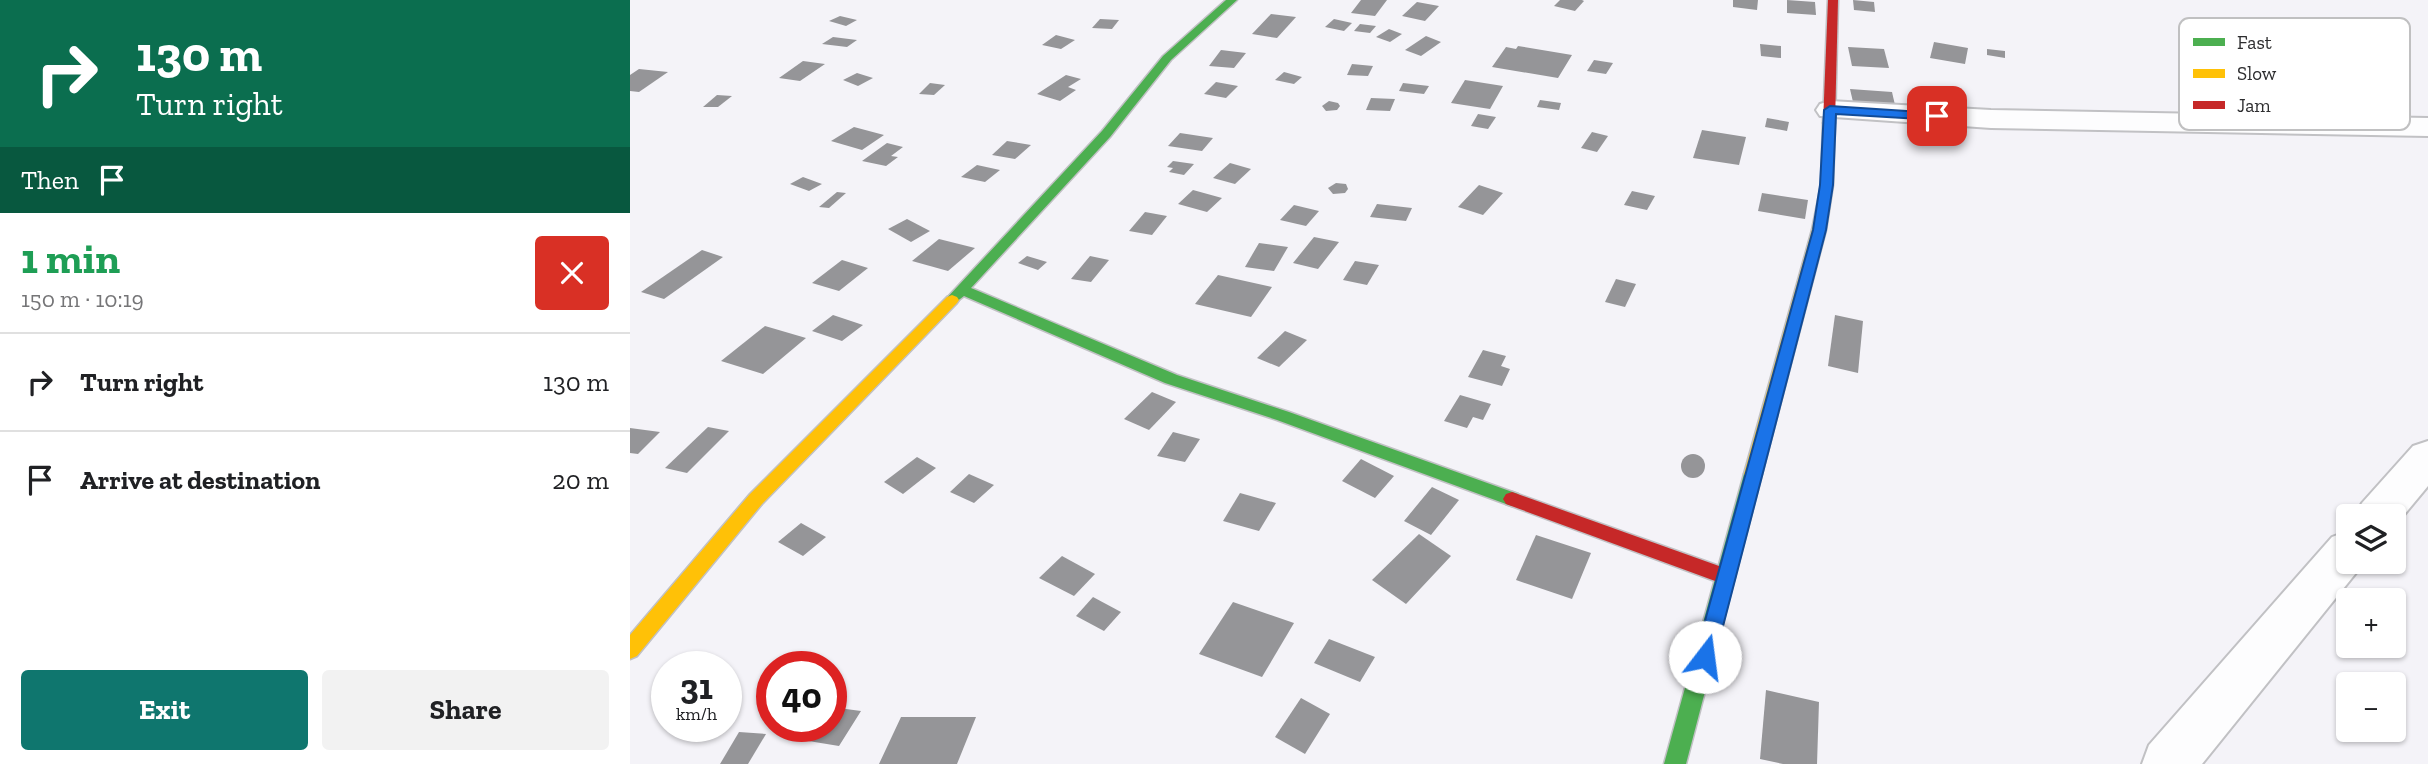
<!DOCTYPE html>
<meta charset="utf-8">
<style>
:root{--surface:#fff;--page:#f2f2f2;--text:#202124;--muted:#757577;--line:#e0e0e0;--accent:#0f766e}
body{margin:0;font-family:"Zilla Slab",serif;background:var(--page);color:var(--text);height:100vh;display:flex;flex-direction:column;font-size:26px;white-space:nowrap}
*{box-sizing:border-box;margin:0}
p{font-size:23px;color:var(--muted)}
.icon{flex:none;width:38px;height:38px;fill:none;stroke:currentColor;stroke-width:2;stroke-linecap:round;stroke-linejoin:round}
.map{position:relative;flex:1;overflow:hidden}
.side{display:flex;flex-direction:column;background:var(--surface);width:630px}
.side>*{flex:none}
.top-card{background:#0b6e4f;color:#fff;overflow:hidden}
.fabs{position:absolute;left:1706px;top:504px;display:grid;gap:14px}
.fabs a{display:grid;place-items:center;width:70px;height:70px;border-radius:7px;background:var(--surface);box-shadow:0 2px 5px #0004;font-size:35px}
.speed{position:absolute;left:21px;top:651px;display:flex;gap:14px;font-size:35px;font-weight:700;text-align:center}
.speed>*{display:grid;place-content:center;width:91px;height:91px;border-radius:50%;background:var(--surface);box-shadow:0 2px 5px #0004;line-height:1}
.speed small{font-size:18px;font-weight:400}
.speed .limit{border:10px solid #d22;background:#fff;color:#111}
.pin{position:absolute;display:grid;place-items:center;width:60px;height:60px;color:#fff;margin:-30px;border-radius:14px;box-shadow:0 4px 10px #0006}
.me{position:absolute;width:77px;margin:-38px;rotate:15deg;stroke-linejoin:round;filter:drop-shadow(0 0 5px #0008)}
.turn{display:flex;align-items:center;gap:24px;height:147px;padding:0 21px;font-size:32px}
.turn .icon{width:91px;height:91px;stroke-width:2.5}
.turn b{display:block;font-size:49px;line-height:60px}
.then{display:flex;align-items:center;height:66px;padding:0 21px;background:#0003;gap:14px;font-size:26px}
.round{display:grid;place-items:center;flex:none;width:74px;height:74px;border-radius:7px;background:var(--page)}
.headline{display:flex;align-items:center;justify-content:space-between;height:119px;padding:0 21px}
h1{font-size:42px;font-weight:800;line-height:52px;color:#1e9e55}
.primary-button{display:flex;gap:14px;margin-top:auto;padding:14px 21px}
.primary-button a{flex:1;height:80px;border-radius:7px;background:var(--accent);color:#fff;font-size:28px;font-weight:800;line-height:80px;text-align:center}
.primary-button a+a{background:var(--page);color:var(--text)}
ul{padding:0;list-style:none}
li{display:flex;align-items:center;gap:21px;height:98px;padding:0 21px;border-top:2px solid var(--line)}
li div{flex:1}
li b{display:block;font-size:26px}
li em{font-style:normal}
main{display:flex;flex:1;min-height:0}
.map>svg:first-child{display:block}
</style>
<main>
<section class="side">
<div class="top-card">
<div class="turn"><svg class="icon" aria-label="right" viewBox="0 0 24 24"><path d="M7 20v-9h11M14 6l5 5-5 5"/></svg><div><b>130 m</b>Turn right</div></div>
<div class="then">Then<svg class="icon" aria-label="arrive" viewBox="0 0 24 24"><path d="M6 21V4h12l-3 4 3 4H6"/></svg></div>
</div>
<div class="headline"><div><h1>1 min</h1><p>150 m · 10:19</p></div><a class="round" style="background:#d93025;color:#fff"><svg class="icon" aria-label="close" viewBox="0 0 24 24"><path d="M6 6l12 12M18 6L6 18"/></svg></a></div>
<ul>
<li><svg class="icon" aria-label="right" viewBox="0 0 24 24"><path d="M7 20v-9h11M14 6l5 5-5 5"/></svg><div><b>Turn right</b></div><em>130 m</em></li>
<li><svg class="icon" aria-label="arrive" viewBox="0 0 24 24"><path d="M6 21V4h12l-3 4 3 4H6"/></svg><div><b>Arrive at destination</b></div><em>20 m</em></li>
</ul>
<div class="primary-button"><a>Exit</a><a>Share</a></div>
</section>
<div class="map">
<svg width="1798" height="764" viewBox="0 0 1798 764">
<rect width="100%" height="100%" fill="#f4f3f8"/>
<g fill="#959598">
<path d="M731 0H757L745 16 721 13Z"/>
<path d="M930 0H952L954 1 945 11 924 6Z"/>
<path d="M1103 0H1128L1127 10 1103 7Z"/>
<path d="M1157 0 1185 2 1186 15 1157 13Z"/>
<path d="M1223 0 1244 2 1245 12 1224 10Z"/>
<path d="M787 2 809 6 795 21 772 16Z"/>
<path d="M641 14 666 17 647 38 622 34Z"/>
<path d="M210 16 227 20 216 26 199 21Z"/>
<path d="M470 19 489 20 482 29 462 28Z"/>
<path d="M704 19 722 23 714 31 695 27Z"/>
<path d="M730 24 746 26 740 33 724 31Z"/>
<path d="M759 29 772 34 760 42 746 37Z"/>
<path d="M426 35 445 40 431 49 412 45Z"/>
<path d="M796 36 811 42 791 56 775 50Z"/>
<path d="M203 37 227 40 217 47 192 44Z"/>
<path d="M1304 42 1338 48 1335 64 1300 58Z"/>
<path d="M1130 44 1151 46V58L1131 56Z"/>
<path d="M888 46 942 55 928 78 862 67 876 47 886 49Z"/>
<path d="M1218 47 1254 49 1259 68 1222 66Z"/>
<path d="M1357 49 1375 51V58L1357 55Z"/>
<path d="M591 50 616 53 604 68 579 66Z"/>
<path d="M964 60 983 63 976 74 957 71Z"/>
<path d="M173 61 195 64 170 81 149 78Z"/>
<path d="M722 64 743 66 738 76 717 75Z"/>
<path d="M9 69 38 72 9 92 0 91V75Z"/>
<path d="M654 72 672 77 664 84 645 80Z"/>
<path d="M227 73 243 78 228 86 213 80Z"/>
<path d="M436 75 451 79 438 87 446 90 430 101 407 94Z"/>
<path d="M835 80 873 86 860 109 821 103Z"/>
<path d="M586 82 608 86 596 98 574 94Z"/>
<path d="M300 83 315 85 304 95 289 94Z"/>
<path d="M773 83 799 86 794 94 769 91Z"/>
<path d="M1220 89 1262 92 1265 105 1223 102Z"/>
<path d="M87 95 102 96 88 107H73Z"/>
<path d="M741 98 765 99 760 111 736 110Z"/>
<path d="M910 100 931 103 929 110 907 107Z"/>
<path d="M699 101 708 103 710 106 707 110 696 111 692 106Z"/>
<path d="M848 114 866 117 858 129 841 126Z"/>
<path d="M1137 118 1159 122 1157 131 1135 127Z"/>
<path d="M224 127 254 135 232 150 201 141Z"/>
<path d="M1072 130 1116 137 1109 165 1063 158Z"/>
<path d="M962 132 978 136 967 152 951 148Z"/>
<path d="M550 133 583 138 572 151 538 146Z"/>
<path d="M377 141 401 145 385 159 362 155Z"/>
<path d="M257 143 273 147 261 156 268 157 256 166 232 161Z"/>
<path d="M543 161 564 164 554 175 539 172 543 168 537 167Z"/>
<path d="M600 163 621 169 605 184 583 178Z"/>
<path d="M347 165 370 170 355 182 331 177Z"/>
<path d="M173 177 192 184 179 191 160 184Z"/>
<path d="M706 183 716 184 718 189 715 193 703 194 698 188Z"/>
<path d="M849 185 873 193 853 215 828 207Z"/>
<path d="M563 190 592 198 577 212 548 204Z"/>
<path d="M1002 191 1025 196 1017 210 994 205Z"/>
<path d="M207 192 216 193 199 208 189 207Z"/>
<path d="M1132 193 1178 200 1175 219 1128 211Z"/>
<path d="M747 204 782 208 776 221 740 217Z"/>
<path d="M664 205 689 211 676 226 650 220Z"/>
<path d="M515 212 537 216 522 235 499 231Z"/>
<path d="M277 219 300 231 281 242 258 229Z"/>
<path d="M684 237 709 242 688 269 663 263Z"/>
<path d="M309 239 345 248 318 271 282 261Z"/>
<path d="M629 243 658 247 644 271 615 267Z"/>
<path d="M72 250 93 257 34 299 11 292Z"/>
<path d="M397 256 417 262 408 270 388 263Z"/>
<path d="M460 256 479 260 461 282 441 279Z"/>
<path d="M212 260 238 268 209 291 182 283Z"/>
<path d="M725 261 749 265 737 285 713 280Z"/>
<path d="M588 275 642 287 621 317 565 304Z"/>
<path d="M986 279 1006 284 995 307 975 302Z"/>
<path d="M203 315 233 325 212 341 182 331Z"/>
<path d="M1205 315 1233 321 1228 373 1198 366Z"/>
<path d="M135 326 176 338 133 374 91 361Z"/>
<path d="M655 331 677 340 649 367 627 358Z"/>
<path d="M853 350 876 356 871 366 880 369 872 386 838 377Z"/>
<path d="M522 392 546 402 519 430 494 419Z"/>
<path d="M830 395 861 404 853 420 843 417 837 428 814 421Z"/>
<path d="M78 427 99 431 57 473 35 468Z"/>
<path d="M0 428 30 432 8 454 0 453Z"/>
<path d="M543 432 570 439 555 462 527 456Z"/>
<circle cx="1063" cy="466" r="12"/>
<path d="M287 457 306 468 273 494 254 482Z"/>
<path d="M731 459 764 476 745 498 712 481Z"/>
<path d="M339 474 364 485 344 503 320 492Z"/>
<path d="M802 487 829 500 801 535 774 521Z"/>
<path d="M610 493 646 503 629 531 593 521Z"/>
<path d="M171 523 196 537 173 556 148 542Z"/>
<path d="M789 534 821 556 776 604 742 580Z"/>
<path d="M906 535 961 553 942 599 886 580Z"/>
<path d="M432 556 465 574 444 596 409 578Z"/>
<path d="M463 597 491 612 474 631 446 616Z"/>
<path d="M603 602 664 623 632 677 569 654Z"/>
<path d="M699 639 745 657 730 682 684 663Z"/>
<path d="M1136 690 1189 702 1187 764H1153L1130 759Z"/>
<path d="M671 698 700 714 675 754 645 737Z"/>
<path d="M201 707 231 711 209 746 154 737 162 726H201Z"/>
<path d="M271 717H346L327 764H249Z"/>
<path d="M109 732 136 734 118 764H90Z"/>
</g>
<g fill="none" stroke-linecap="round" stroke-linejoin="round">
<defs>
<g id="street">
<path d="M1200 101 1361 110 1798 118V136L1361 128 1190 116 1186 110 1190 104Z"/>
<path d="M1798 441V486L1764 527V516H1725L1732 503 1783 446Z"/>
<path d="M1718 531V562L1734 563 1572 764H1512L1519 745 1702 537Z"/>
</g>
<g id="fast">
<path d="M596 0H607L541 60 480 137 341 288 547 375 659 412 888 494 891 499 888 504 882 506 876 504 647 420 535 383 334 296 322 305 315 300 472 131 533 56Z"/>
<path d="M1123 467 1129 469 1132 474 1056 764H1034L1114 474 1117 469Z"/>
</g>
<g id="slow">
<path d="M1199 119 1205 123 1203 185 1196 230 1132 474 1129 479 1123 481 1117 479 1114 474 1182 230 1191 185 1193 123Z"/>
<path d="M322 295 327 297 329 300 327 303 132 504 7 656 0 659V635L120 494 317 297Z"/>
</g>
<g id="jam">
<path d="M1198 0H1208L1205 123 1199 127 1193 123Z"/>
<path d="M882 492 1103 571 1105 577 1103 583 1096 585 876 504 873 499 876 494Z"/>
</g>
</defs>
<use href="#street" stroke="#c1c1c4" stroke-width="4"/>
<use href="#fast" stroke="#c1c1c4" stroke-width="3"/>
<use href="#slow" stroke="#c1c1c4" stroke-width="3"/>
<use href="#jam" stroke="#c1c1c4" stroke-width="3"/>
<use href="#street" fill="#fdfdfe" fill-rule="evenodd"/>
<use href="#fast" fill="#4caf50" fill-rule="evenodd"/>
<use href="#slow" fill="#ffc107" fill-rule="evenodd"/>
<use href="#jam" fill="#c62828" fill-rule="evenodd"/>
</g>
<path fill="#1a73e8" stroke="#114b97" stroke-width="2" d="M1200 106 1307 113 1313 116 1307 120 1206 114 1203 185 1196 230 1085 657 1082 664 1075 666 1068 664 1065 657 1183 230 1190 185 1194 110Z"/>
<rect x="1549" y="18" width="231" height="112" rx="10" fill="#fff" stroke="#c0c0c1" stroke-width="2"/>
<rect x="1563" y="38" width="32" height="8" fill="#4caf50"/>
<rect x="1563" y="69" width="32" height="9" fill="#ffc107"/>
<rect x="1563" y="101" width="32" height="8" fill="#c62828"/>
<g font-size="19" fill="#2d2d2f">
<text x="1607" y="49">Fast</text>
<text x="1607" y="80">Slow</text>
<text x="1607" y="112">Jam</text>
</g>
</svg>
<div class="fabs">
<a><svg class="icon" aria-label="layers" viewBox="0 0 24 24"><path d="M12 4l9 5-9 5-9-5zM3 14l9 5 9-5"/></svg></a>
<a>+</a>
<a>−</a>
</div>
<div class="speed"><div>31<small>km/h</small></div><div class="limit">40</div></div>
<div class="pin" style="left:1307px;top:116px;background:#d93025"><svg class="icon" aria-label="arrive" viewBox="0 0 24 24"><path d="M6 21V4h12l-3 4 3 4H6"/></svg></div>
<svg class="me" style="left:1075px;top:657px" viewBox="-20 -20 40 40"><circle r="19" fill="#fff"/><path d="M0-13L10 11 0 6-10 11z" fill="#1a73e8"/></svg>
</div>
</main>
